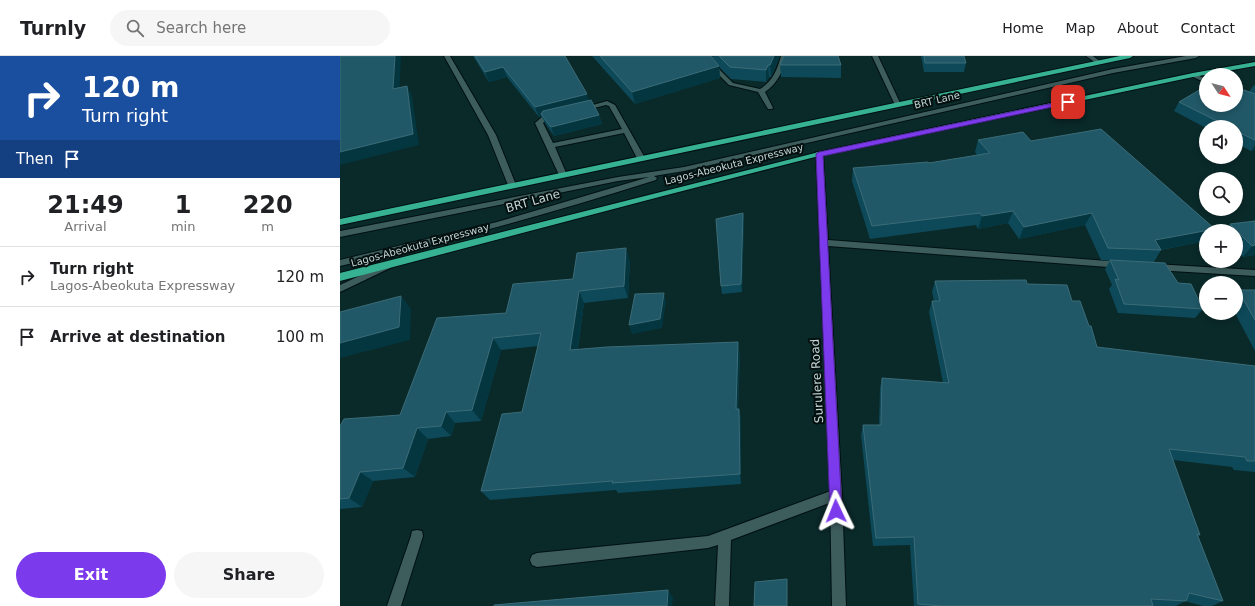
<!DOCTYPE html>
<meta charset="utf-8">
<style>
:root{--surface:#fff;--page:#f6f6f6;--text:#202124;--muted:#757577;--line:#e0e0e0;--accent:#7c3aed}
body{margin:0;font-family:"DejaVu Sans",sans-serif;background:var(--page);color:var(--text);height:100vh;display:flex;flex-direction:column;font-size:15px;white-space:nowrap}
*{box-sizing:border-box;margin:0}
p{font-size:13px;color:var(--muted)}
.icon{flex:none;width:22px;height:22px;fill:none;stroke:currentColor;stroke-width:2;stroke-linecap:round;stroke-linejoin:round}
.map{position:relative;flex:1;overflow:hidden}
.panel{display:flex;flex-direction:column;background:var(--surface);width:340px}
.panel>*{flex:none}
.banner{background:#1a4fa0;color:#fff;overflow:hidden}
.needle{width:26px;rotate:126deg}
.tools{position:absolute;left:859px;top:12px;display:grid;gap:8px}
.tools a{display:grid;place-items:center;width:44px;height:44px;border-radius:50%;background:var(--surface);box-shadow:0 2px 6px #0003;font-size:20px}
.pin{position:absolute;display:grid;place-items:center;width:34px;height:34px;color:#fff;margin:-17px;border-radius:8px;box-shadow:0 2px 6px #0006}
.me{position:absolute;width:44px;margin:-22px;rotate:358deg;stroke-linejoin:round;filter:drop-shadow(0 0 3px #0008)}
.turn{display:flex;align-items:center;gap:14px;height:84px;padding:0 16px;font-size:18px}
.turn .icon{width:52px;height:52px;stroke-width:2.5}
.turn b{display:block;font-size:28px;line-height:34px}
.then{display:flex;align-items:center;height:38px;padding:0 16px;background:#0003;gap:8px;font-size:15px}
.eta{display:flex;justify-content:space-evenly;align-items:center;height:68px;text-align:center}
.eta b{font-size:24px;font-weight:700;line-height:28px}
.action{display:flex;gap:8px;margin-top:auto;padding:8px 16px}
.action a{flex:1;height:46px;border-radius:24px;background:var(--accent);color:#fff;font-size:16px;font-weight:700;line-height:46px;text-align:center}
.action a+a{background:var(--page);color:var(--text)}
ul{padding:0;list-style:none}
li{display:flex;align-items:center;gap:12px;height:60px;padding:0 16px;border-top:1px solid var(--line)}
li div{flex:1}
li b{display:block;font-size:15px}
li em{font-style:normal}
header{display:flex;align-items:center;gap:24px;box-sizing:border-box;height:56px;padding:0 20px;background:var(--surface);border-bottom:1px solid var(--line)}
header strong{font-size:19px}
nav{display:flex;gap:22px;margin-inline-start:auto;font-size:14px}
.search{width:280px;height:36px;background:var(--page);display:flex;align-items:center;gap:10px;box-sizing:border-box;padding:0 14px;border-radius:22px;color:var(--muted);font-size:15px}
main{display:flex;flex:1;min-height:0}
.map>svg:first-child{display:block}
</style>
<header>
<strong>Turnly</strong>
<div class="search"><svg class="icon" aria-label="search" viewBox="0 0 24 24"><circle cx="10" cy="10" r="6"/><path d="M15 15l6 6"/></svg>Search here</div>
<nav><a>Home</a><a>Map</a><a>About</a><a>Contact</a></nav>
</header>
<main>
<section class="panel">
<div class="banner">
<div class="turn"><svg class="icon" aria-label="right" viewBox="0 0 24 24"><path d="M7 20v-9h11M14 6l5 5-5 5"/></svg><div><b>120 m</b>Turn right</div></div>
<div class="then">Then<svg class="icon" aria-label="arrive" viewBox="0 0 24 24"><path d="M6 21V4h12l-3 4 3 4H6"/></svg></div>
</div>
<div class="eta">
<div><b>21:49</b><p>Arrival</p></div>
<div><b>1</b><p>min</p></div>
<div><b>220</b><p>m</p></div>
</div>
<ul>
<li><svg class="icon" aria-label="right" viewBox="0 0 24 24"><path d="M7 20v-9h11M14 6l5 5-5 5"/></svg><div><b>Turn right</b><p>Lagos-Abeokuta Expressway</p></div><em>120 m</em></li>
<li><svg class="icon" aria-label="arrive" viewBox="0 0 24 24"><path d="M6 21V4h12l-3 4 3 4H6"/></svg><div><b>Arrive at destination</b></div><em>100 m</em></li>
</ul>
<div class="action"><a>Exit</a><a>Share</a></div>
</section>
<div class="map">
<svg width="915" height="550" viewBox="0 0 915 550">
<rect width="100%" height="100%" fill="#0a2929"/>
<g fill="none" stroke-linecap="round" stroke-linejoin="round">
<defs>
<g id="service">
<path d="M532 0H538L561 49 560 50 555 49Z"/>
<path d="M846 0H859L856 2 773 17 344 115 314 120 317 122 316 124C212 157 107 186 0 210V204L157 166 309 121 278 125 0 181V175L278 121 344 111 773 13Z"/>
<path d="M267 45 275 49 305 102 304 104H298L284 77 215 91 227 119 226 121H220L195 67 202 61 217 59V61L206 64 203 67 213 87 282 73 269 50 266 49 242 55 239 53Z"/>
<path d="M47 207 50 208 52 210 50 212 0 236V229Z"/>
<path d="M496 433 500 435 502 439 500 443 391 484 389 550H375L378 489 368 492 197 511 192 509 190 504 192 499 197 497 368 480Z"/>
</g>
<g id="minor">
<path d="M104 0H110L156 79 176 129 175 131H169L168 129 148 79Z"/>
<path d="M364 0H370L380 14 393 27 420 33C433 25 437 14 441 0H447C443 15 438 27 425 36L433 52 432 53H428L418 36 389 29 376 16Z"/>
<path d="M746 0H753L761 6 756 7Z"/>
<path d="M853 17 866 23V27L851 20 850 19Z"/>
<path d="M476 96H479L483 98 488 184 781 206 786 209 781 212 488 190 502 439 506 550H492L490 439Z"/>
<path d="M815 208 915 214V220L815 214 810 211Z"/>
<path d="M77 474 82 475 83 480 61 550H47L71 480 72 475Z"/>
</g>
<g id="trunk">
<path d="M780 0H793L790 2 0 169V163Z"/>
<path d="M915 6V10L853 21 479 100 323 140 0 225V217L479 96 853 17Z"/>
</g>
</defs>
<use href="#service" stroke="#001011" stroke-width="2"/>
<use href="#minor" stroke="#001011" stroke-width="2"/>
<use href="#trunk" stroke="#001011" stroke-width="2"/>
<use href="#service" fill="#3d5c5c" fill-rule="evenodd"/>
<use href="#minor" fill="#3d5c5c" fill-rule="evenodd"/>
<use href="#trunk" fill="#36b292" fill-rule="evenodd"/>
</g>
<g fill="#0e4959">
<path d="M133 0H225L249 45 259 59 262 68 214 80 205 67 202 61H199L167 21 149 26Z"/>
<path d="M252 0H370L379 10 380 22 295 48Z"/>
<path d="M372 0H440L431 21H429L426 26 391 23 381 13Z"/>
<path d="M581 0H624L626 7 624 16H584Z"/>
<path d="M440 9H501V22L441 21Z"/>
<path d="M915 29V93L911 95 896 87V71L866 72 834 55 839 46 896 49 909 36 913 30Z"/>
<path d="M638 84 691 85 875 173 874 175H866V185L821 194 814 206 838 227 863 253 855 262 778 257 769 233 772 229 765 213 770 205 761 204 745 169 679 183 668 167 638 173 636 169 530 183 512 125 513 112 589 107 637 99 635 96Z"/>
<path d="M403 157 404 165 402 236 382 238 381 230Z"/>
<path d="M915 165V199L903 201 896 195V175H885L890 168Z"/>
<path d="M290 205 288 242 244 247 238 293 400 298 398 353H399L401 363V428L278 437 276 434 150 444 141 435 182 356 198 290 161 294 141 365 115 367 111 380 88 383 75 421 33 425 22 451 0 453V370L60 359 166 257 233 223Z"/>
<path d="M595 225 687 228 732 245 757 291 915 310V416L894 414 892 411 833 404 860 479 858 480 883 545 872 550H863L845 545 836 550H574L570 489 533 490 521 379 523 369H539L540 332 542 322 603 327 589 256 592 245H594L592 236Z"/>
<path d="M898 234H915V295L895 257H896V236Z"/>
</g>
<g fill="#043640">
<path d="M55 0H60L61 2 59 43 53 33Z"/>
<path d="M434 0H440L431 21 430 9Z"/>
<path d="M428 9 429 21 426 26V14Z"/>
<path d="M379 10 380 22 295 48 292 36Z"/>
<path d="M163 11 167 21 149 26 145 16Z"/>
<path d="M67 30 72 40 79 89 0 109V96Z"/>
<path d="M247 38 250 48 201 58 202 61H199L195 51Z"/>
<path d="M259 59 262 68 214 80 211 71Z"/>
<path d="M915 89V93L911 95Z"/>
<path d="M673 155 668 167 638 173 642 160Z"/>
<path d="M403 157 404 165 402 236 401 228Z"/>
<path d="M752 157 745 169 679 183 684 171Z"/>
<path d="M875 173 874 175H866V185L819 194 815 184Z"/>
<path d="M915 189V199L903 201 912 190Z"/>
<path d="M286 192 290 205 288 242 284 230Z"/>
<path d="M239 235 244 247 236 305 230 294Z"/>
<path d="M324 237 326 246 322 272 292 278 289 269Z"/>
<path d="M61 240 71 253 70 284 0 302V287Z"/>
<path d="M153 282 161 294 141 365 132 354Z"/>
<path d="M398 286 400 298 397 364 396 353Z"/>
<path d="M399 353 401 363V428L400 418Z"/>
<path d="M106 356 115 367 111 380 101 370Z"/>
<path d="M77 372 88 383 75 421 63 412Z"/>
<path d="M20 416 33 425 22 451 9 442Z"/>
<path d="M328 534 333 542 332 550H327Z"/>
</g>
<g fill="#215867" stroke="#3b6c78">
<path d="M0 0H55L53 33 67 30 73 78 0 96Z"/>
<path d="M135 0H225L247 38 195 51 163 11 145 16Z"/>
<path d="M260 0H371L379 10 292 36Z"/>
<path d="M379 0H434L430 9H428L426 14 390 11Z"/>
<path d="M444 0H498L501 9H440Z"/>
<path d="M584 0H624L626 7H585Z"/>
<path d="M866 30V49H896V38L904 34 915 38V84L896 75V71H889L839 46Z"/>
<path d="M251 44 259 59 211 71 201 58 203 55Z"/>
<path d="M761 73 875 173 815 184 821 194 768 192 752 157 684 171 673 155 642 160 640 157 532 170 513 112 588 106 589 107 650 97 638 84 683 76 691 85Z"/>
<path d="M403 157 401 228 381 230 376 163Z"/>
<path d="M915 165V189L912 190 890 168Z"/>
<path d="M286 192 284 230 239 235 230 294 267 291 398 286 396 353H399L400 418 272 427 273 425 141 435 162 358 182 356 201 277 153 282 132 354 106 356 101 370 77 372 63 412 20 416 9 442 0 443V370L4 363 60 359 97 262 166 257 173 228 233 223 237 197Z"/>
<path d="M770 204 825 207 838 227 851 228 863 253 784 248 775 223 779 224Z"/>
<path d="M686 224 687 228 727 229 732 245H740L749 270H751L757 291 915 310V405H907L905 401 829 393 860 479 857 478 883 545 849 537 846 545 811 543 813 550H601L578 548 574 481 536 482 523 369H541L542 322 609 327 592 245H600L595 225Z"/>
<path d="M898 234H915V264Z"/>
<path d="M324 237 320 263 289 269 295 238Z"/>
<path d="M61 240 59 271 0 287V256Z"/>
<path d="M447 523V550H414L415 526Z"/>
<path d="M328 534 327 550H154V549Z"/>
</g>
<path fill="#7c3aed" stroke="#51269a" d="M728 44H731V47L483 100 502 455 500 459 496 460 492 459 490 455 476 98 479 96Z"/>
<g text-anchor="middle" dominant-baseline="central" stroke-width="4" stroke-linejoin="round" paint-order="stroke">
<g font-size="10" fill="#c5d6d6" stroke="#040f0f">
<text transform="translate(597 44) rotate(-13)">BRT Lane</text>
<text transform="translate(394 108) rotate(-14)">Lagos-Abeokuta Expressway</text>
<text transform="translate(80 189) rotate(-15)">Lagos-Abeokuta Expressway</text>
</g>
<g font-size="12" fill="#c5d6d6" stroke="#040f0f">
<text transform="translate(193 145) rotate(-16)">BRT Lane</text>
<text transform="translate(477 325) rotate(-93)">Surulere Road</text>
</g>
</g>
</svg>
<div class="tools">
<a><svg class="needle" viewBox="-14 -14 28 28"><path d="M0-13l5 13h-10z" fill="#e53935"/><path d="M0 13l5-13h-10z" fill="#757577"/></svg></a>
<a><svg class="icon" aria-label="sound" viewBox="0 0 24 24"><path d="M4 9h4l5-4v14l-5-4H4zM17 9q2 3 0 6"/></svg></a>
<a><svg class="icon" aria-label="search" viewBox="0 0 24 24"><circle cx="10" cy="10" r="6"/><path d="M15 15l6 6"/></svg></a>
<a>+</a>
<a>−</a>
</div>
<div class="pin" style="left:728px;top:46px;background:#d93025"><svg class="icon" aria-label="arrive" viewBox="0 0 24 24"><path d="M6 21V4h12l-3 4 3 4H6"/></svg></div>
<svg class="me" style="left:496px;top:455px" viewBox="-20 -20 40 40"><path d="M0-17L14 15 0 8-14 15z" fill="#7c3aed" stroke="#fff" stroke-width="4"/></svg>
</div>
</main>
